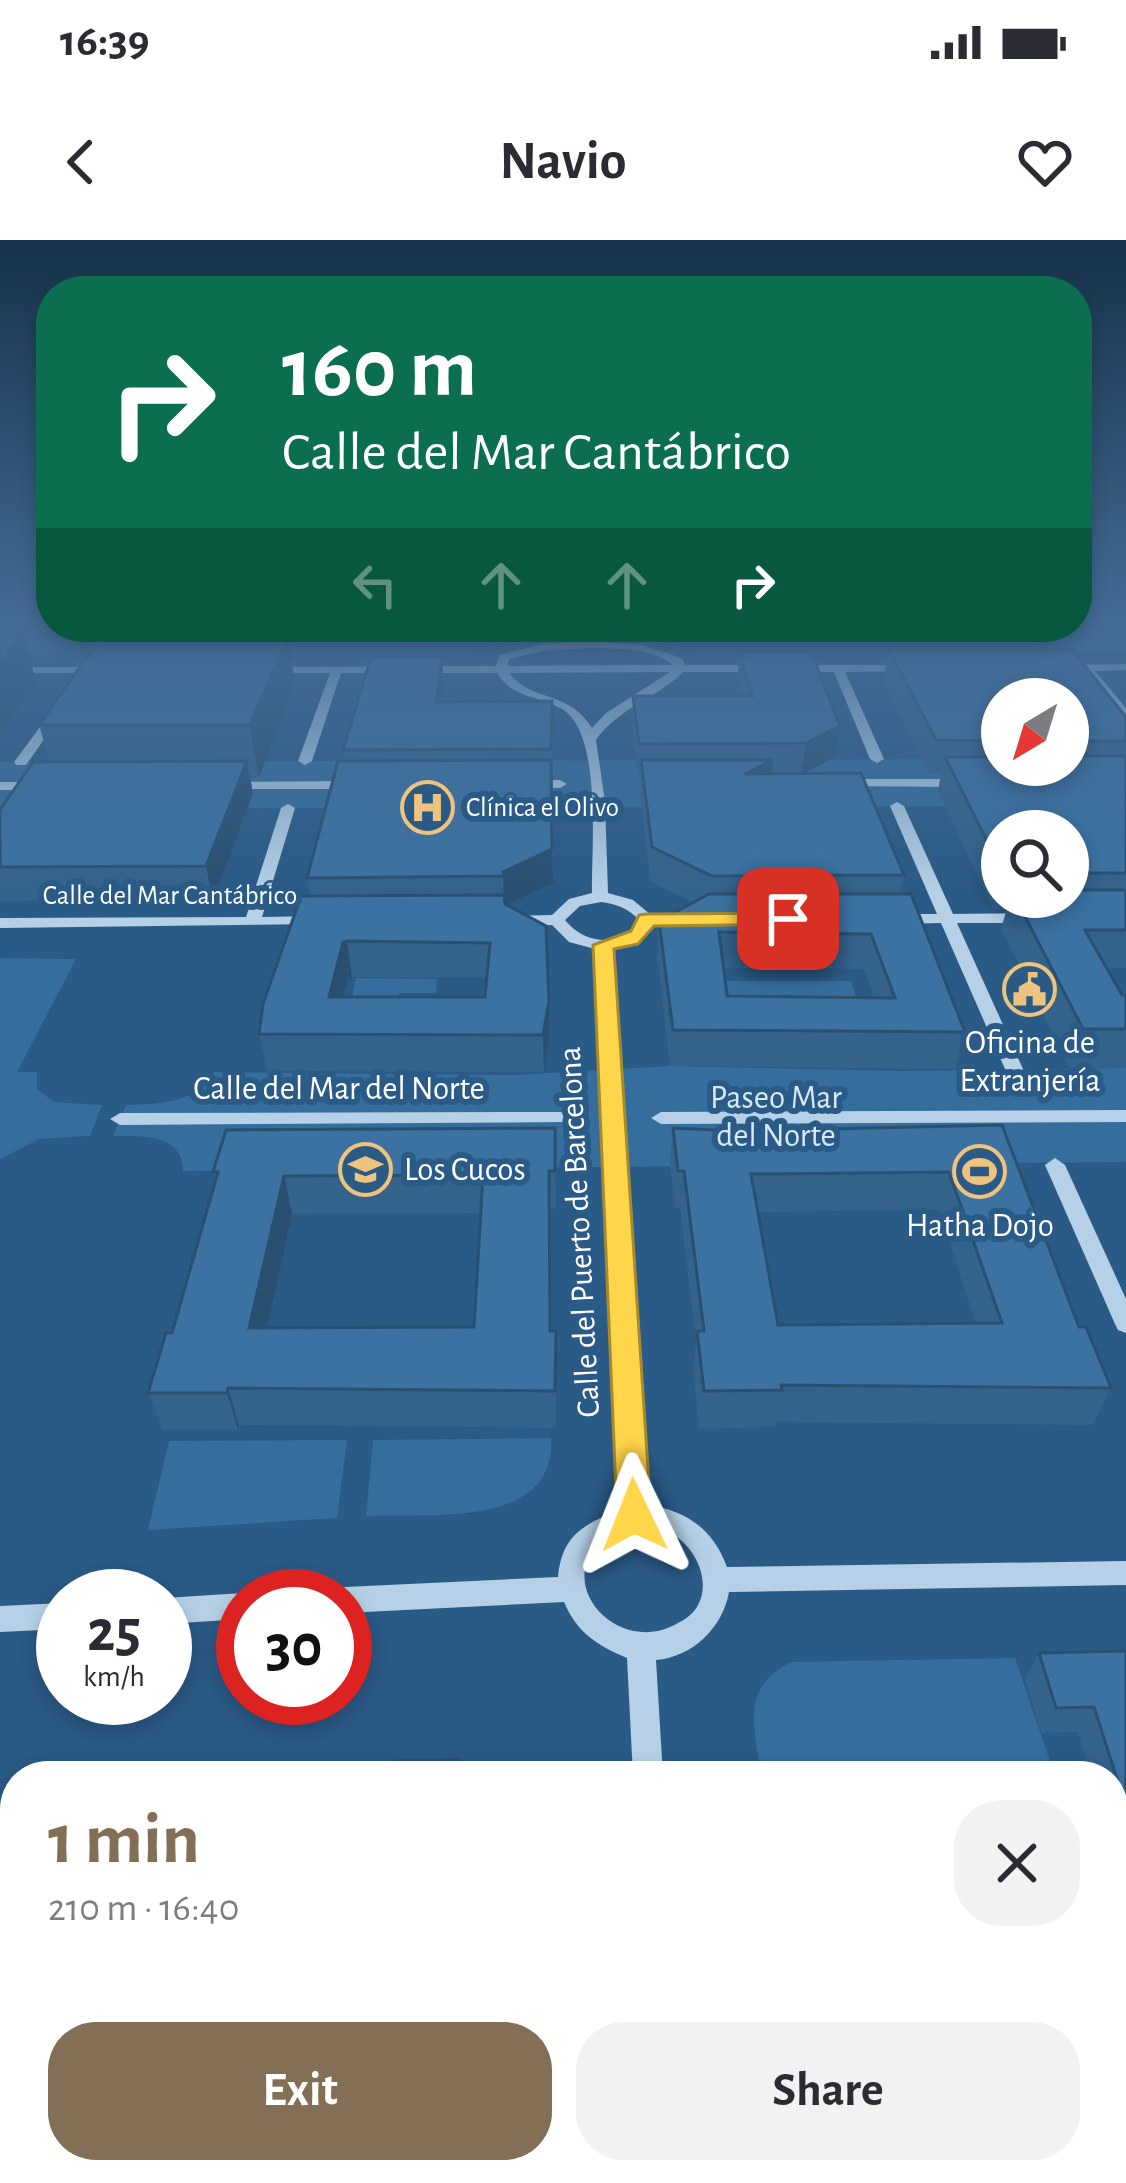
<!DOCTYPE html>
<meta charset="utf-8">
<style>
:root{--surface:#fff;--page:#f2f2f3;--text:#2b2b33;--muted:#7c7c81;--accent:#826f55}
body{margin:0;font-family:"Alegreya Sans",sans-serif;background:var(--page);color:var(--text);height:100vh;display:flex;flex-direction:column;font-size:45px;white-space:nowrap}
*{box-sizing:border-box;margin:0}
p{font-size:39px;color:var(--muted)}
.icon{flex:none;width:66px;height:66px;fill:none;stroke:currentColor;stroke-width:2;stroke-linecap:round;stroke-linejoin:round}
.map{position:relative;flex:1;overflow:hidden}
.side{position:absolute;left:0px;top:1521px;width:1128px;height:423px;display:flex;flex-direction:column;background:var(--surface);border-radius:48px 48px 0 0;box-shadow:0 6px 18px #0003}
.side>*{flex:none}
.guide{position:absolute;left:36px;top:36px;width:1056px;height:366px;border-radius:48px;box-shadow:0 6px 18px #0003;background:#0b6e4f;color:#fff;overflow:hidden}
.needle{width:78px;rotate:218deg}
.controls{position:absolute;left:981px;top:438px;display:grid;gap:24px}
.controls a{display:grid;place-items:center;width:108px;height:108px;border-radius:50%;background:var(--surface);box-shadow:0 6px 18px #0003;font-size:60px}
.speed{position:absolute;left:36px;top:1329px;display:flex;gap:24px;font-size:60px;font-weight:700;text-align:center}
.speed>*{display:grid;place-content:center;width:156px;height:156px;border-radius:50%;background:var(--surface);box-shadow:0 6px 18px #0003;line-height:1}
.speed small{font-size:30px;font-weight:400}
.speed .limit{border:18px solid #d22;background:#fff;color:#111}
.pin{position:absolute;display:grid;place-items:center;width:102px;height:102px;color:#fff;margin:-51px;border-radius:24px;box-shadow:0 6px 18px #0006}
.me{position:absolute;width:132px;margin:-66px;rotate:358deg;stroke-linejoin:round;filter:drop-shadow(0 0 9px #0008)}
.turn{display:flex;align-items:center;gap:42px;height:252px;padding:0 48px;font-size:54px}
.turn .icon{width:156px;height:156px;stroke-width:2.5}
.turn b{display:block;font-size:84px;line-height:102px}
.lanes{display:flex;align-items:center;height:114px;padding:0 48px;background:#0003;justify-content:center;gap:60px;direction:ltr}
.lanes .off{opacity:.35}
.round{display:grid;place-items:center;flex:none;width:126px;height:126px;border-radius:48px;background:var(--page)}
.summary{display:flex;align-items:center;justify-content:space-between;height:204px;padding:0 48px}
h1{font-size:72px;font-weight:600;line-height:90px;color:var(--accent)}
.action{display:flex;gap:24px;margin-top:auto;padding:24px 48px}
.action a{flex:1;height:138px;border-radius:48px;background:var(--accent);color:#fff;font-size:48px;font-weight:600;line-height:138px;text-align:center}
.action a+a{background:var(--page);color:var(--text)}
.status{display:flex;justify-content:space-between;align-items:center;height:84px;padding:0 60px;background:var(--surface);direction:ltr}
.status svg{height:33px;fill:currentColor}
header{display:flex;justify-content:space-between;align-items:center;height:156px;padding:0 48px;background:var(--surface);font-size:54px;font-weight:600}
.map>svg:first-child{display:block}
</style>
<div class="status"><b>16:39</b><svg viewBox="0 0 49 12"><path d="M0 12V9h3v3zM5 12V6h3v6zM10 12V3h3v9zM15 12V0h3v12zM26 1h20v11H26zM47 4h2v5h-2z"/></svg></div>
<header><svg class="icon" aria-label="back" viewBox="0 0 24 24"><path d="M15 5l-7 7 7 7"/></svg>Navio<svg class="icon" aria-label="heart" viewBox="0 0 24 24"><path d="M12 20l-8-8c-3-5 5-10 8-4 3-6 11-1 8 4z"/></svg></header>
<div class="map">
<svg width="1126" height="1943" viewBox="0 0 1126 1943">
<rect width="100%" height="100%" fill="#2a5a86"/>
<g fill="#356d9d">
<path d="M0 383H51V387H1077V383H1126V412L715 413C628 400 548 392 461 414L0 415Z"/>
<path d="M1002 519V525H1068L1126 566 0 569V522Z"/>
<path d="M0 718 76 719 17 832H37V849L54 862 102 865 90 896 39 899 0 919Z"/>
<path d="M356 738 437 739 436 753H399L395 776 345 790Z"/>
<path d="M726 741H851L862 777 730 761Z"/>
<path d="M670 826 901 831 1126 828V922L183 931C183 893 141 896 113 896L126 865C158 864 196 864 214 832L516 835Z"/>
<path d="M551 1198C556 1290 429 1273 366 1276L373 1200Z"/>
<path d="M347 1200 337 1278 148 1290 169 1201Z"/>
<path d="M1015 1418 1055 1536H761C755 1486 739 1449 791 1422Z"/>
<path d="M15 1624V1707L0 1769V1632Z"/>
</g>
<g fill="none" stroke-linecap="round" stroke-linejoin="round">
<g fill="#b6d1e7" fill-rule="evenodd">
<path d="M592 401 642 405 682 418 685 425H909L915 428 909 431 845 432 884 519 877 523 870 519 834 432H683C656 459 618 468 596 500L605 562 608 653 633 660 651 675H687L695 680 687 685H652L635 703 611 709 647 1265C686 1270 713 1289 727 1327L1126 1321V1345L729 1352C723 1387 693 1417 656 1420L663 1536H633L627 1418C597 1405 577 1393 564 1362L345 1373V1356H333L335 1351 345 1347 558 1337C562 1294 585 1284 621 1269L595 709 569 702 552 685 510 686 502 681 510 676 552 675 569 659 592 653C591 611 603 493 562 469 539 455 513 459 497 433H341L312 521 305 525 298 521 330 433H269L263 430 269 427 496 426 500 415 542 404ZM592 408C619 409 653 408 673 425L508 426 509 419 542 411ZM670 432 606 473 592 488C569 450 533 463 509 433ZM601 662C616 664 628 668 639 680 620 708 585 705 565 680L580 666ZM635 1287C644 1288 654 1288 663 1290 691 1299 713 1337 698 1365 694 1373 686 1379 678 1383 619 1418 552 1344 602 1302 610 1295 625 1291 635 1287Z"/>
<path d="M1126 424V430L1095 431 1126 468V480L1083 431H1061L1055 428 1061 425Z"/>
<path d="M0 427H105L111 430 105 433H0Z"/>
<path d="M52 471 62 474 26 525H16L14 522Z"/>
<path d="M841 539H966L973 543 966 547 836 546 834 543Z"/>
<path d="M523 540H560L567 544 560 548 518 547V541Z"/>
<path d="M0 542H41L48 546 41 550H0Z"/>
<path d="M223 542 359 541 366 545 359 549H218L216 546Z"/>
<path d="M897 562 904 566 953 674 1029 673 1037 678 1029 683H957L1023 829 1021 833 1014 835 1005 829 941 683 893 684 885 679 893 674H937L890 566Z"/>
<path d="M288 564 295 568 262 677 316 676 322 678V684L0 688V678L246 677 281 568Z"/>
<path d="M1126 870V882L661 884 651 878 661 872Z"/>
<path d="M560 872 567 874 570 878 567 882 120 885 110 879 120 873Z"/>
<path d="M1055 918 1065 925 1126 1059V1093L1118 1090 1115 1084 1045 925Z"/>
<path d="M243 1353 250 1356H243V1379L165 1384V1358Z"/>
<path d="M63 1363V1389L0 1392V1366Z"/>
<path d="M653 1929H691L692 1943H654Z"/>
</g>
</g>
<g fill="#33628b" fill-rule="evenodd">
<path d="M288 396 295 444 259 537H250L253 554 213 660 0 661V570L50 522 39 485Z"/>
<path d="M889 410H1072L1126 477V728H1107L1122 755H1126V828H1069L1001 688 1007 669H993L938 551 941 534H929L883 441ZM1002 459H1068V525H1002ZM1002 591H1068V657H1002Z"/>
<path d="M740 412 840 486 835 517 804 533 904 635 900 654 965 792 955 829 670 826 657 716 659 681 693 663 650 641 640 552 641 535 638 536 632 487 633 456H741L737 441ZM723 728 864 729 874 758 727 756Z"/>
<path d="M442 417 443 442 441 462 552 461 553 643 506 665 549 761V797L544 832 267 831 259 794 310 656 307 638 344 521 343 510ZM352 737 487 738 485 757H343L348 738Z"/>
<path d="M1002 885 1079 1087 1111 1148 1093 1185 776 1182 775 1187 699 1189 693 1129 696 1102 680 968H675L670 925 673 888 737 891ZM939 970 976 1084 778 1085 757 972Z"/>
<path d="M555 888 556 969H550V1091H556V1188L239 1185 238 1190H162L148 1153 172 1093 216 942 213 932ZM481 973 474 1087 267 1088 292 974Z"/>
<path d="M1126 1411V1652L1113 1609V1536H1091L1078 1492 1041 1493 1025 1439 1039 1413Z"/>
<path d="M1070 1929H1113L1126 1943H1073Z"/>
</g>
<g fill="#295071">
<path d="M23 396 37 444 0 493V424Z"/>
<path d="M288 396 295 444 259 537 250 485Z"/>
<path d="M442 417 443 442 438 488 436 462Z"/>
<path d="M840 486 835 517 801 535 806 503Z"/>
<path d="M773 520 769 552 745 534Z"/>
<path d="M247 521 253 554 213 660 206 626Z"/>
<path d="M552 609 553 643 504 666 503 632Z"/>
<path d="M347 701 352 737 348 738 334 793 329 757 343 702Z"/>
<path d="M549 761V797L544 832 543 795Z"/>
<path d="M284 936 292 974 259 1125 249 1088Z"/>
<path d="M228 1148 239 1185 238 1190 227 1153Z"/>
</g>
<g fill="#3b72a2" stroke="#295071" stroke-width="3" fill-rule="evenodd">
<path d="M0 396H23L0 424Z"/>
<path d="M102 396H288L250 485H39Z"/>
<path d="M889 410H1072L1126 477V501H1068V459H1002V501L936 500Z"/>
<path d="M740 412H811L840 486 806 503 639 504 633 456H752Z"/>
<path d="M371 417H442L436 462 552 461 551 509 343 510Z"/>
<path d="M1068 516H1126V633H1068V591H1002V631L945 517H1002V525H1068Z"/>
<path d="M551 520 552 609 503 632V636L307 638 338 521Z"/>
<path d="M641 520H773L745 534 861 533 904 635 712 636 652 607Z"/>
<path d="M247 521 206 626 0 627V570L33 522Z"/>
<path d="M1068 650H1126V690H1085L1122 755H1126V789H1083L1015 657H1068Z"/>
<path d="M709 654H911L965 792 673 790 659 681ZM719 692 871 694 895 758 727 756Z"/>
<path d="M504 655 505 664 546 686 549 761 543 795 259 794 263 764 301 656ZM347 701 490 703 485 757H329L343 702Z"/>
<path d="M1002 885 1079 1087H1086L1111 1148 781 1145 782 1150 704 1151 697 1091H704L684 931H678L673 888 737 891ZM949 932 1002 1083 778 1085 751 934Z"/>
<path d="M555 888V931H549L550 1091H556L555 1151 228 1148 227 1153H148L166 1093H172L218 932H213L226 890ZM483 935 474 1087 249 1088 284 936Z"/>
<path d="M1126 1411V1567L1094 1467 1056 1468 1039 1413Z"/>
<path d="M459 1520 458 1536H149L396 1533 397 1521Z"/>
<path d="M8 1882H15V1929H493V1943H0V1913Z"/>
<path d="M1113 1885H1126V1943H1081L1078 1929H1113Z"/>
</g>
<linearGradient id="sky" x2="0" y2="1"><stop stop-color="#17324a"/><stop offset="0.58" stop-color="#446b95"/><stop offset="1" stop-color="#446b95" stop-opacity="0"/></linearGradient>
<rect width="1126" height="655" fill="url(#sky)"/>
<path fill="#ffd54a" stroke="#a68a30" stroke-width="3" d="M788 673 795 675V684L654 686 638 704 614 709 651 1275 646 1286 634 1290 622 1286 617 1275 593 705 631 691 639 675 646 674Z"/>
<defs>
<symbol id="hospital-ring" viewBox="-11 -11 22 22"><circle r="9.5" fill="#2a5a86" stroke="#edc37e" stroke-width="1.5"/><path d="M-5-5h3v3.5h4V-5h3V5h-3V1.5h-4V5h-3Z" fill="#edc37e"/></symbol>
<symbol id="civic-ring" viewBox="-11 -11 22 22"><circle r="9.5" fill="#2a5a86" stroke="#edc37e" stroke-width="1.5"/><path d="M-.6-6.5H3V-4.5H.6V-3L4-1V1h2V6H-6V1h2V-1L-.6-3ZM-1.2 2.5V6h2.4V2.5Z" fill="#edc37e"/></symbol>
<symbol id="school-ring" viewBox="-11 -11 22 22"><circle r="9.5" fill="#2a5a86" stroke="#edc37e" stroke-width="1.5"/><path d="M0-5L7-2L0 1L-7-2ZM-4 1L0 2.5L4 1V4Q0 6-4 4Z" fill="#edc37e"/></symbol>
<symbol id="stadium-ring" viewBox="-11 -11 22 22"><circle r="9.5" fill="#2a5a86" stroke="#edc37e" stroke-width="1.5"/><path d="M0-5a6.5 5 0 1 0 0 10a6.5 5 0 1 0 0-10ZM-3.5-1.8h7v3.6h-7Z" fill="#edc37e"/></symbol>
</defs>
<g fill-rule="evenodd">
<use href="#hospital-ring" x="398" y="538" width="59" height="59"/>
<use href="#civic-ring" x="1000" y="720" width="59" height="59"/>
<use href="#school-ring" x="336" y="900" width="59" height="59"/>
<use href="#stadium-ring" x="950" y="902" width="59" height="59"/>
</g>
<g text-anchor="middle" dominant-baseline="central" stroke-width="12" stroke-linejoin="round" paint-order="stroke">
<g font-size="27" fill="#fff" stroke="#2a5a86" text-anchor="start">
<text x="466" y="567">Clínica el Olivo</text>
</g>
<g font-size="27" fill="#fff" stroke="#2a5a86">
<text x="170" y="655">Calle del Mar Cantábrico</text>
</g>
<g font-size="33" fill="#fff" stroke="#2a5a86">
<text x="1030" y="803">Oficina de<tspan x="1030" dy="38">Extranjería</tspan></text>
<text x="404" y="930" text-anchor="start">Los Cucos</text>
<text x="980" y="986">Hatha Dojo</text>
</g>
<g font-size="33" fill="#fff" stroke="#2a5a86">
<text x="339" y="849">Calle del Mar del Norte</text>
<text transform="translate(580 992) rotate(-93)">Calle del Puerto de Barcelona</text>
</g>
<g font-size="33" fill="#d9e9f6" stroke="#2a5a86">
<text x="776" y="858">Paseo Mar<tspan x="776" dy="38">del Norte</tspan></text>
</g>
</g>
</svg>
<div class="controls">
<a><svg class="needle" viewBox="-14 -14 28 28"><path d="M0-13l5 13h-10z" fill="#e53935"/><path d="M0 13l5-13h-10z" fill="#7c7c81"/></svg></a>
<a><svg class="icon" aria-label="search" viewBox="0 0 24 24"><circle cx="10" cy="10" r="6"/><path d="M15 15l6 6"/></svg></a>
</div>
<div class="speed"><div>25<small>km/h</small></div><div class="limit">30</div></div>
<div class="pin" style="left:788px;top:679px;background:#d93025"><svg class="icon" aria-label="arrive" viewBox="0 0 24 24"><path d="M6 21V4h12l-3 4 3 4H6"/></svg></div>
<svg class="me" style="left:634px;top:1275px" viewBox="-20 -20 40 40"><path d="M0-17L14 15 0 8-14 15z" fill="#ffd54a" stroke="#fff" stroke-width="4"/></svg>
<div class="guide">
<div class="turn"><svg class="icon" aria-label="right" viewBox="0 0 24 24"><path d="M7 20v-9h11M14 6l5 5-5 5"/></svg><div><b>160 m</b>Calle del Mar Cantábrico</div></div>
<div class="lanes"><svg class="icon off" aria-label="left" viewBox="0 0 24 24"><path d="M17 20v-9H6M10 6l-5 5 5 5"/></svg><svg class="icon off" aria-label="ahead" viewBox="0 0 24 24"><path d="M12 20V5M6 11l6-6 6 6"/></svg><svg class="icon off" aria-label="ahead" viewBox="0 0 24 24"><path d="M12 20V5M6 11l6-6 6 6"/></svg><svg class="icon" aria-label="right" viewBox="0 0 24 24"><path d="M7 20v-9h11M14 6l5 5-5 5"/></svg></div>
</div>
<section class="side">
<div class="summary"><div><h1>1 min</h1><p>210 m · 16:40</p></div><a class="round"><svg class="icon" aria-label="close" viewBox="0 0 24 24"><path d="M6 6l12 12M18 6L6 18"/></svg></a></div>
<div class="action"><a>Exit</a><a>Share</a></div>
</section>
</div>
